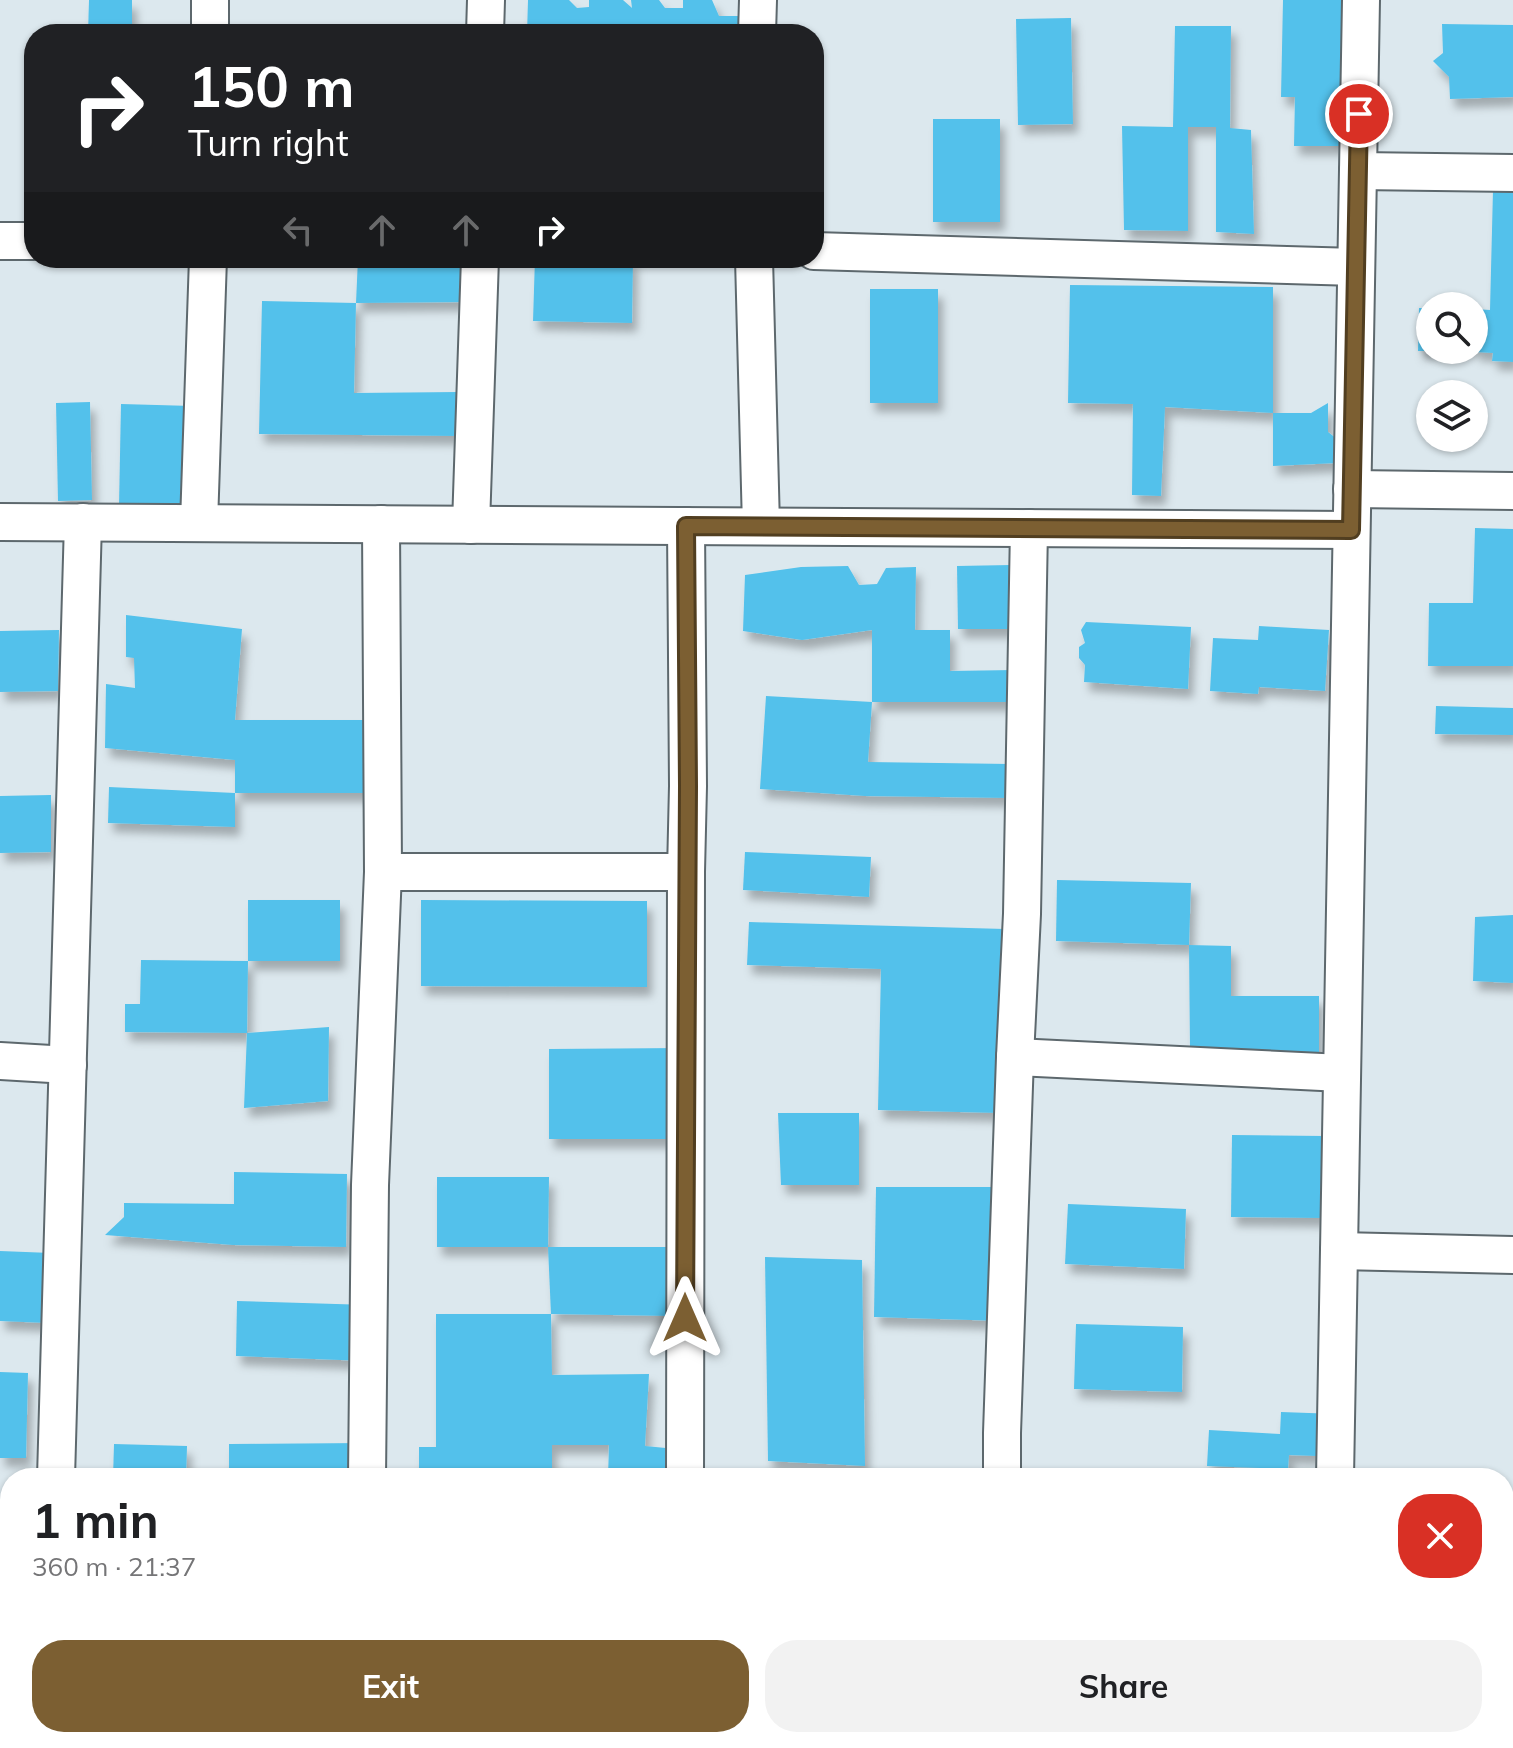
<!DOCTYPE html>
<meta charset="utf-8">
<style>
:root{--surface:#fff;--page:#f2f2f2;--text:#202124;--muted:#757577;--accent:#7c5f32}
body{margin:0;font-family:Mulish,sans-serif;background:var(--page);color:var(--text);height:100vh;display:flex;flex-direction:column;font-size:30px;white-space:nowrap}
*{box-sizing:border-box;margin:0}
p{font-size:26px;color:var(--muted)}
.icon{flex:none;width:44px;height:44px;fill:none;stroke:currentColor;stroke-width:2;stroke-linecap:round;stroke-linejoin:round}
.map{position:relative;flex:1;overflow:hidden}
.side{position:absolute;left:0px;top:1468px;width:1514px;height:280px;display:flex;flex-direction:column;background:var(--surface);border-radius:32px 32px 0 0;box-shadow:0 2px 6px #0004}
.side>*{flex:none}
.guide{position:absolute;left:24px;top:24px;width:800px;height:244px;border-radius:32px;box-shadow:0 2px 6px #0004;background:#202124;color:#fff;overflow:hidden}
.tools{position:absolute;left:1416px;top:292px;display:grid;gap:16px}
.tools a{display:grid;place-items:center;width:72px;height:72px;border-radius:50%;background:var(--surface);box-shadow:0 2px 6px #0004;font-size:40px}
.pin{position:absolute;display:grid;place-items:center;width:68px;height:68px;color:#fff;margin:-34px;border:4px solid #fff;border-radius:50%;box-shadow:0 2px 8px #0007}
.me{position:absolute;width:88px;margin:-44px;rotate:0deg;stroke-linejoin:round;filter:drop-shadow(0 0 6px #0008)}
.turn{display:flex;align-items:center;gap:28px;height:168px;padding:0 32px;font-size:36px}
.turn .icon{width:104px;height:104px;stroke-width:2.5}
.turn b{display:block;font-size:56px;line-height:68px}
.lanes{display:flex;align-items:center;height:76px;padding:0 32px;background:#0003;justify-content:center;gap:40px;direction:ltr}
.lanes .off{opacity:.35}
.round{display:grid;place-items:center;flex:none;width:84px;height:84px;border-radius:32px;background:var(--page)}
.head{display:flex;align-items:center;justify-content:space-between;height:136px;padding:0 32px}
h1{font-size:48px;font-weight:700;line-height:60px}
.action{display:flex;gap:16px;margin-top:auto;padding:16px 32px}
.action a{flex:1;height:92px;border-radius:32px;background:var(--accent);color:#fff;font-size:32px;font-weight:700;line-height:92px;text-align:center}
.action a+a{background:var(--page);color:var(--text)}
.map>svg:first-child{display:block}
</style>
<div class="map">
<svg width="1513" height="1748" viewBox="0 0 1513 1748">
<defs>
<filter id="shadow"><feDropShadow dx="5" dy="9" stdDeviation="4" flood-color="#0004"/></filter>
</defs>
<rect width="100%" height="100%" fill="#dce8ee"/>
<g fill="#53c1eb" filter="url(#shadow)">
<path d="M89 0H132V34H88Z"/>
<path d="M528 0H569L577 8 589 7V0H623L632 8 631 0H659L665 8H683V0H712L719 16H741L739 34H527Z"/>
<path d="M1283 0H1357L1354 146H1294L1295 97H1281Z"/>
<path d="M1071 18 1073 124 1018 125 1016 19Z"/>
<path d="M1442 24 1513 25V97L1450 99 1449 77 1433 61 1443 53Z"/>
<path d="M1175 26H1231L1230 128 1251 130 1254 234 1216 232V127H1188V231L1124 230 1122 126 1173 127Z"/>
<rect x="933" y="119" width="67" height="103"/>
<path d="M31 132H34V222H28Z"/>
<path d="M1493 190H1513V362L1492 361 1493 353 1474 352V309L1490 310Z"/>
<path d="M358 258H468L465 302 356 303 354 393 459 392 460 436 259 434 262 301 356 303Z"/>
<path d="M535 258 633 259 632 323 533 321Z"/>
<path d="M1070 285 1273 287V413L1165 407 1161 496 1132 495 1133 404 1068 403Z"/>
<rect x="870" y="289" width="68" height="114"/>
<path d="M1419 308H1430V351H1418Z"/>
<path d="M90 402 92 500 58 501 56 403Z"/>
<path d="M1328 403V432L1337 439V463L1273 466V413H1311Z"/>
<path d="M121 404 192 406 189 507 119 506Z"/>
<path d="M1475 528 1513 529V666H1428L1429 603H1473Z"/>
<path d="M1011 565 1012 629H958L957 566Z"/>
<path d="M848 566 859 585 877 584 886 568 916 567 915 630H950V671L1014 670 1015 702H872V630L802 640 743 631 745 575 801 567Z"/>
<path d="M126 615 242 629 235 720H368V793H235V760L105 748 106 684 135 688 134 658 126 657Z"/>
<path d="M1086 622 1191 627 1188 689 1084 682 1085 665 1079 658V647L1085 643 1081 630Z"/>
<path d="M1259 626 1329 630 1325 691 1259 687 1258 694 1210 691 1213 638 1258 640Z"/>
<path d="M59 630 58 691 0 692V631Z"/>
<path d="M766 696 872 702 868 762 1010 764 1011 798 865 796 760 789Z"/>
<path d="M1436 706 1513 708V735L1435 734Z"/>
<path d="M109 787 235 793V827L108 823Z"/>
<path d="M51 795V852L0 853V796Z"/>
<path d="M745 852 871 857 869 897 743 890Z"/>
<path d="M1057 880 1191 883 1189 945 1056 941Z"/>
<rect x="248" y="900" width="92" height="61"/>
<path d="M421 900 647 901V987L421 986Z"/>
<path d="M1513 915V983L1473 981 1475 917Z"/>
<path d="M749 922 1005 929 1000 1113 878 1110 881 969 747 965Z"/>
<path d="M1189 945 1231 946V996H1319V1058H1233V1048H1190Z"/>
<path d="M141 960 248 961 247 1033 329 1027 328 1101 244 1108 247 1033 125 1032V1004H140Z"/>
<path d="M682 1048V1139H549V1049Z"/>
<path d="M778 1113H859V1185H781Z"/>
<path d="M1232 1135 1324 1136 1323 1218 1231 1217Z"/>
<path d="M234 1172 347 1174 346 1247 233 1245 105 1235 124 1217V1203L234 1204Z"/>
<path d="M437 1177H549L548 1247H437Z"/>
<path d="M876 1187H1007L1004 1321 874 1317Z"/>
<path d="M1068 1204 1186 1209 1184 1269 1065 1264Z"/>
<path d="M548 1247H672L673 1316 551 1314Z"/>
<path d="M0 1251 51 1253 48 1323 0 1321Z"/>
<path d="M765 1257 862 1260 865 1466 768 1461Z"/>
<path d="M237 1301 369 1305 367 1361 236 1356Z"/>
<path d="M436 1314H551L552 1375 649 1374 645 1446 676 1449V1478H608L609 1445H552V1478H419V1447H436Z"/>
<path d="M1076 1324 1183 1327 1182 1392 1074 1389Z"/>
<path d="M0 1372 28 1373 26 1458H0Z"/>
<path d="M1281 1412 1337 1414 1317 1456 1289 1455 1288 1469 1207 1466 1209 1430 1280 1434Z"/>
<path d="M364 1443V1478H229V1444Z"/>
<path d="M114 1444 187 1446 186 1478H113Z"/>
<rect x="0" y="1512" width="10" height="156"/>
<rect x="291" y="1738" width="67" height="10"/>
<rect x="796" y="1738" width="68" height="10"/>
<rect x="1062" y="1738" width="261" height="10"/>
<path d="M0 1743 25 1744 24 1748H0Z"/>
</g>
<g fill="none" stroke-linecap="round" stroke-linejoin="round">
<defs>
<g id="street">
<path d="M210 34V0"/>
<path d="M485 34 486 0"/>
<path d="M757 34 758 0"/>
<path d="M1358 171 1513 173"/>
<path d="M0 241H34"/>
<path d="M814 251 1356 267"/>
<path d="M754 258 761 526"/>
<path d="M1352 489 1513 491"/>
<path d="M0 522 1351 530"/>
<path d="M199 523 208 258"/>
<path d="M471 525 480 258"/>
<path d="M383 872H686"/>
<path d="M1015 1057 1342 1073"/>
<path d="M0 1061 68 1065"/>
<path d="M1339 1251 1513 1255"/>
<path d="M56 1478 83 522"/>
<path d="M367 1478 370 1185 383 872 381 524"/>
<path d="M685 1478 686 872 688 786 686 526"/>
<path d="M1002 1478V1433L1015 1057 1022 914 1029 528"/>
<path d="M1335 1478 1361 0"/>
<path d="M48 1748 49 1738"/>
<path d="M1002 1748V1738"/>
<path d="M1330 1748V1738"/>
</g>
</defs>
<use href="#street" stroke="#5d686d" stroke-width="40"/>
<use href="#street" stroke="#fff" stroke-width="36"/>
</g>
<g fill="none" stroke-linecap="round" stroke-linejoin="round">
<defs>
<path id="route" d="M685 1318 688 786 686 526 1351 530 1359 114"/>
</defs>
<use href="#route" stroke="#513e20" stroke-width="20"/>
<use href="#route" stroke="#7c5f32" stroke-width="14"/>
</g>
</svg>
<div class="tools">
<a><svg class="icon" aria-label="search" viewBox="0 0 24 24"><circle cx="10" cy="10" r="6"/><path d="M15 15l6 6"/></svg></a>
<a><svg class="icon" aria-label="layers" viewBox="0 0 24 24"><path d="M12 4l9 5-9 5-9-5zM3 14l9 5 9-5"/></svg></a>
</div>
<div class="pin" style="left:1359px;top:114px;background:#d93025"><svg class="icon" aria-label="arrive" viewBox="0 0 24 24"><path d="M6 21V4h12l-3 4 3 4H6"/></svg></div>
<svg class="me" style="left:685px;top:1318px" viewBox="-20 -20 40 40"><path d="M0-17L14 15 0 8-14 15z" fill="#7c5f32" stroke="#fff" stroke-width="4"/></svg>
<div class="guide">
<div class="turn"><svg class="icon" aria-label="right" viewBox="0 0 24 24"><path d="M7 20v-9h11M14 6l5 5-5 5"/></svg><div><b>150 m</b>Turn right</div></div>
<div class="lanes"><svg class="icon off" aria-label="left" viewBox="0 0 24 24"><path d="M17 20v-9H6M10 6l-5 5 5 5"/></svg><svg class="icon off" aria-label="ahead" viewBox="0 0 24 24"><path d="M12 20V5M6 11l6-6 6 6"/></svg><svg class="icon off" aria-label="ahead" viewBox="0 0 24 24"><path d="M12 20V5M6 11l6-6 6 6"/></svg><svg class="icon" aria-label="right" viewBox="0 0 24 24"><path d="M7 20v-9h11M14 6l5 5-5 5"/></svg></div>
</div>
<section class="side">
<div class="head"><div><h1>1 min</h1><p>360 m · 21:37</p></div><a class="round" style="background:#d93025;color:#fff"><svg class="icon" aria-label="close" viewBox="0 0 24 24"><path d="M6 6l12 12M18 6L6 18"/></svg></a></div>
<div class="action"><a>Exit</a><a>Share</a></div>
</section>
</div>
